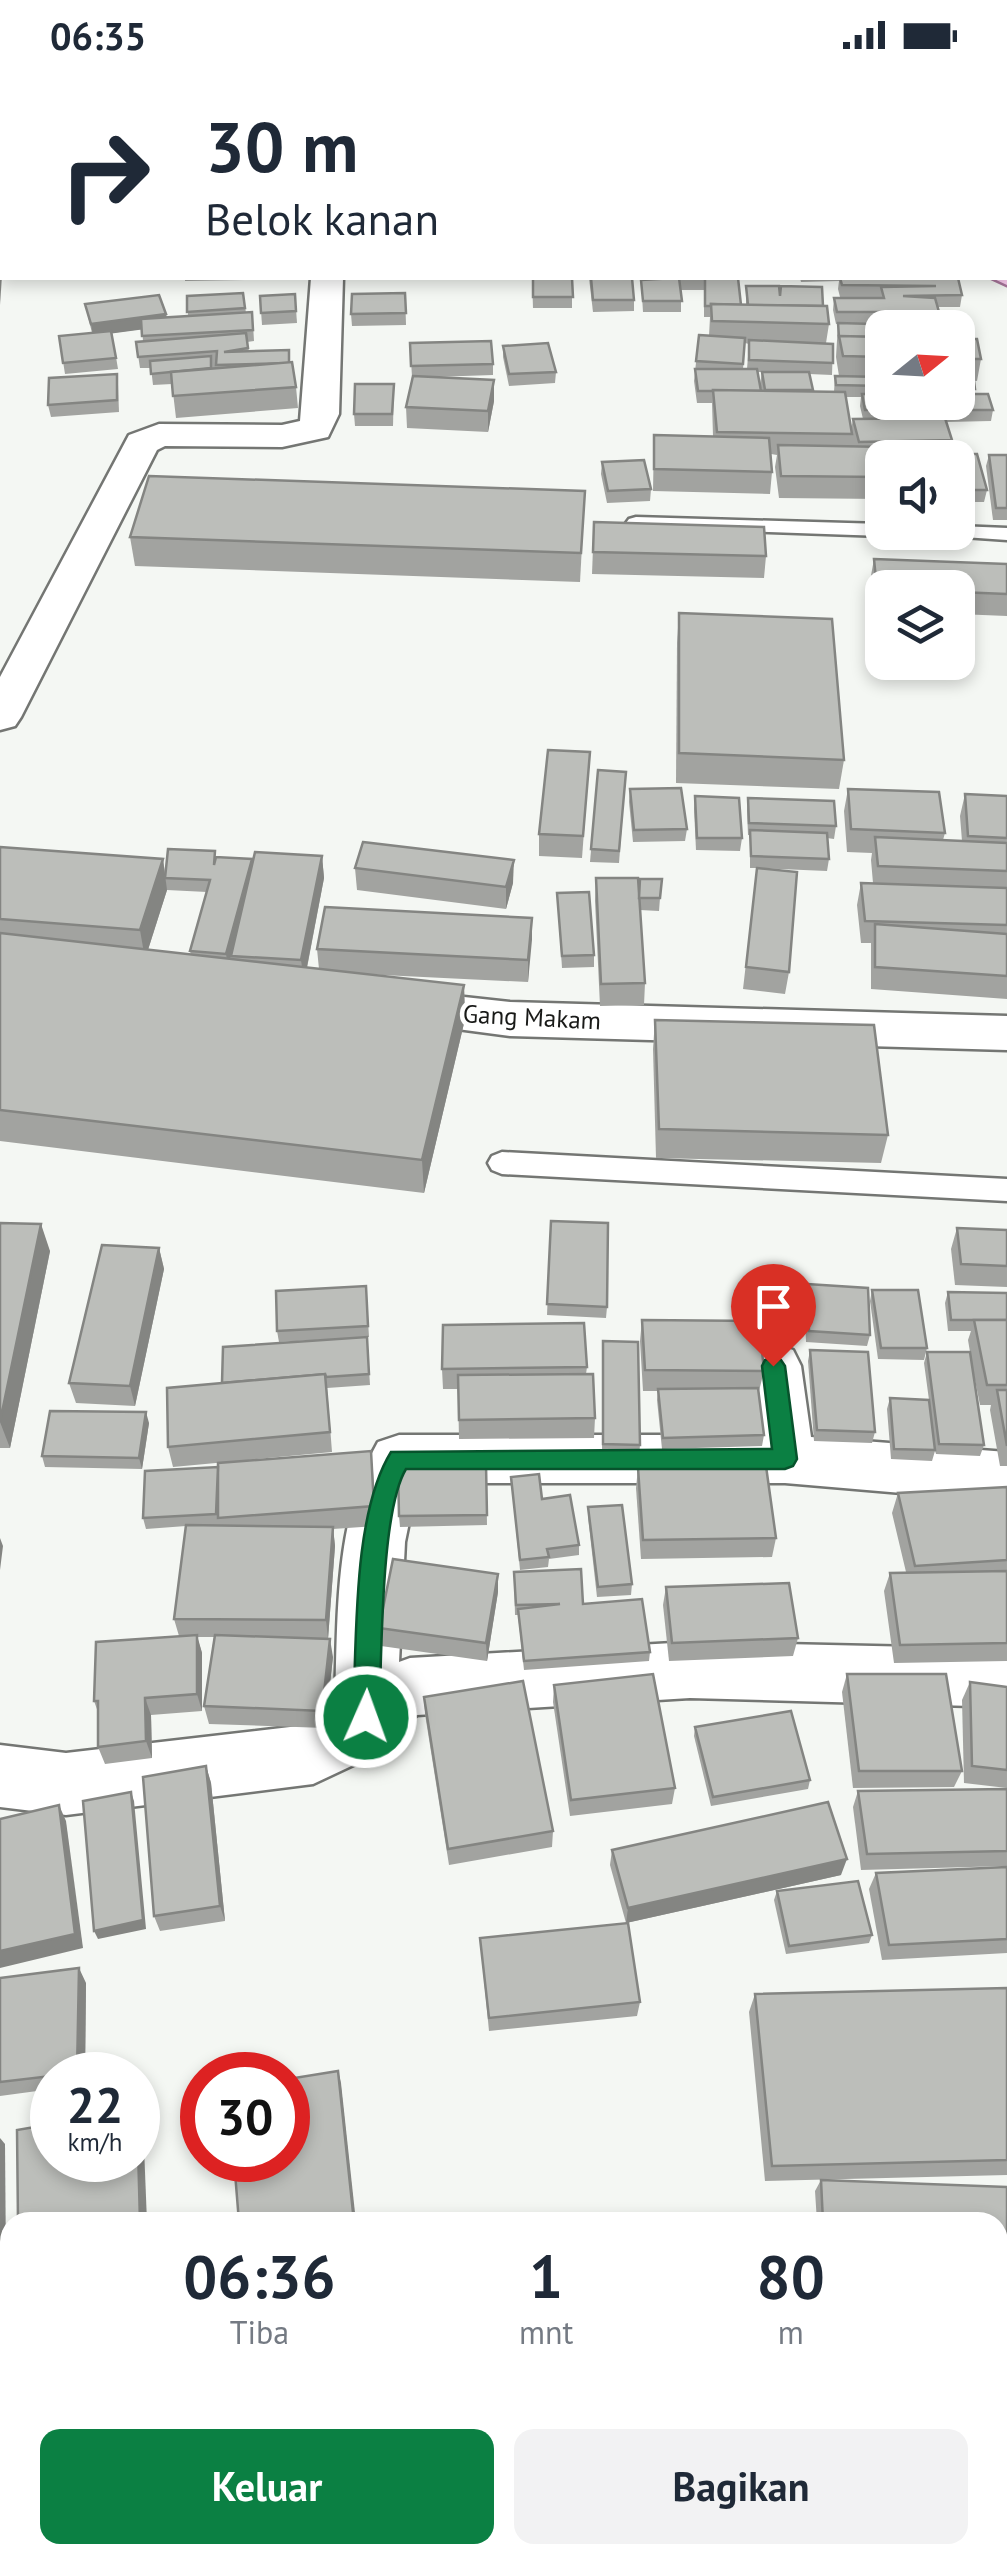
<!DOCTYPE html>
<html lang="id">
<style>
:root{--surface:#fff;--page:#f2f2f3;--text:#1f2937;--muted:#747a83;--accent:#0b8043}
body{margin:0;font-family:"PT Sans",sans-serif;background:var(--page);color:var(--text);height:100vh;display:flex;flex-direction:column;font-size:38px;white-space:nowrap}
*{box-sizing:border-box;margin:0}
p{font-size:32px;color:var(--muted)}
.icon{flex:none;width:55px;height:55px;fill:none;stroke:currentColor;stroke-width:2;stroke-linecap:round;stroke-linejoin:round}
.map{position:relative;flex:1;overflow:hidden}
.details{position:absolute;left:0px;top:2142px;width:1008px;height:352px;display:flex;flex-direction:column;background:var(--surface);border-radius:30px 30px 0 0;box-shadow:0 5px 15px #0003}
.details>*{flex:none}
.banner{position:absolute;left:0px;top:0px;width:1008px;height:210px;box-shadow:0 5px 15px #0003;background:#fff;color:var(--text);overflow:hidden}
.needle{width:65px;rotate:72deg}
.controls{position:absolute;left:865px;top:240px;display:grid;gap:20px}
.controls a{display:grid;place-items:center;width:110px;height:110px;border-radius:20px;background:var(--surface);box-shadow:0 5px 15px #0003;font-size:50px}
.speed{position:absolute;left:30px;top:1982px;display:flex;gap:20px;font-size:50px;font-weight:700;text-align:center}
.speed>*{display:grid;place-content:center;width:130px;height:130px;border-radius:50%;background:var(--surface);box-shadow:0 5px 15px #0003;line-height:1}
.speed small{font-size:25px;font-weight:400}
.speed .limit{border:15px solid #d22;background:#fff;color:#111}
.pin{position:absolute;display:grid;place-items:center;width:85px;height:85px;color:#fff;margin:-102px -42px;border-radius:50% 50% 50% 0;rotate:-45deg;box-shadow:0 0 10px #0007}
.pin .icon{rotate:45deg}
.me{position:absolute;width:110px;margin:-55px;rotate:2deg;stroke-linejoin:round;filter:drop-shadow(0 0 8px #0008)}
.turn{display:flex;align-items:center;gap:35px;height:210px;padding:0 40px;font-size:45px}
.turn .icon{width:130px;height:130px;stroke-width:2.5}
.turn b{display:block;font-size:70px;line-height:85px}
.eta{display:flex;justify-content:space-evenly;align-items:center;height:170px;text-align:center}
.eta b{font-size:60px;font-weight:800;line-height:70px}
.action{display:flex;gap:20px;margin-top:auto;padding:20px 40px}
.action a{flex:1;height:115px;border-radius:20px;background:var(--accent);color:#fff;font-size:40px;font-weight:800;line-height:115px;text-align:center}
.action a+a{background:var(--page);color:var(--text)}
.status{display:flex;justify-content:space-between;align-items:center;height:70px;padding:0 50px;background:var(--surface);direction:ltr}
.status svg{height:28px;fill:currentColor}
.map>svg:first-child{display:block}
</style>
<div class="status"><b>06:35</b><svg viewBox="0 0 49 12"><path d="M0 12V9h3v3zM5 12V6h3v6zM10 12V3h3v9zM15 12V0h3v12zM26 1h20v11H26zM47 4h2v5h-2z"/></svg></div>
<div class="map">
<svg width="1007" height="2494" viewBox="0 0 1007 2494">
<rect width="100%" height="100%" fill="#f4f7f3"/>
<g fill="none" stroke-linecap="round" stroke-linejoin="round">
<defs>
<g id="service">
<path d="M636 447 882 454V462H891L882 466 629 457 626 453 629 449Z"/>
<path d="M958 456 1007 458V470L949 466 946 462H958Z"/>
<path d="M502 1082 1007 1109V1131L502 1104 492 1100 488 1093 492 1086Z"/>
</g>
<g id="minor">
<rect x="323" y="0" width="28" height="2"/>
<rect x="1005" y="162" width="2" height="20"/>
<path d="M311 208H343L339 344 328 367 282 377 165 376 157 380 21 647 15 656 0 660V607L129 365 159 354 282 355 300 351Z"/>
<path d="M391 919 510 932 1007 946V980L510 966 374 948 367 936 374 924Z"/>
<path d="M773 1273 793 1280 801 1296 811 1367 1007 1382V1432L785 1413H417L405 1472 399 1592 410 1588 690 1572 1007 1579V1637L690 1628 417 1645 362 1691 313 1714 66 1745 0 1737V1675L66 1683 307 1655 335 1634C338 1546 334 1450 378 1372L399 1365H753L745 1296 753 1280Z"/>
</g>
<g id="primary">
<path d="M891 0H919L920 2H892Z"/>
<path d="M1005 191 1007 192V215L992 208H1005Z"/>
</g>
</defs>
<use href="#service" stroke="#747673" stroke-width="5"/>
<use href="#minor" stroke="#747673" stroke-width="5"/>
<use href="#primary" stroke="#a8769b" stroke-width="5"/>
<use href="#service" fill="#fff" fill-rule="evenodd"/>
<use href="#minor" fill="#fff" fill-rule="evenodd"/>
<use href="#primary" fill="#f9caed" fill-rule="evenodd"/>
</g>
<g fill="#a2a3a0" fill-rule="evenodd">
<rect x="28" y="0" width="154" height="2"/>
<path d="M193 0H290L289 2H185Z"/>
<rect x="366" y="0" width="62" height="2"/>
<rect x="431" y="0" width="106" height="2"/>
<rect x="0" y="82" width="2" height="61"/>
<path d="M185 208H245V210L185 211Z"/>
<path d="M532 208H572V238H533Z"/>
<path d="M589 208H632L634 230V241L593 242Z"/>
<path d="M654 208H738L741 235H746V216H779L780 226 781 216 822 217 823 236H827L829 254 826 273 833 274 832 305 809 304 813 322H834L835 306H839L836 287 838 254H836L833 240 834 228 879 227H840L838 219 839 211 801 212 800 208H958L962 225 960 237H938L939 242 937 254H863L946 256 947 258H882V332H958V269H977L981 289 977 311 968 310 974 311V324H988L993 340 991 351 946 352 952 370 949 382H942V384H977L987 420 984 432H958V388H882V429L779 428 775 397 777 385 771 384 772 402 770 424 653 421 654 365 713 366 712 333H697L694 311 699 265 709 266 710 247H704V220H681V242H643L641 210 654 209ZM745 273 749 274 747 299H743ZM758 302H765H762L760 314 762 321H761ZM846 327H861L860 336 863 349H853L851 360Z"/>
<path d="M243 223 246 243 253 254 254 271 247 272 249 281 290 292 296 317 298 338 176 348 172 314 153 315 151 298H140L136 272 143 271 142 259 112 263 118 299 65 304 59 266 92 263 85 234 166 244 167 248 188 246 187 226Z"/>
<path d="M405 223 406 255 352 256 351 244Z"/>
<path d="M295 224 297 253 262 255 260 226Z"/>
<path d="M410 273 493 294V305L433 307 494 331 488 362 407 358 406 337 412 307Z"/>
<path d="M503 276 556 302 555 313 509 316 503 287Z"/>
<path d="M394 314 393 356H355L354 344Z"/>
<path d="M118 315 119 342 51 347 48 335Z"/>
<path d="M989 385H1007V450H993L986 396Z"/>
<path d="M602 392 651 419 650 431 607 433 601 404Z"/>
<path d="M585 421 580 512 135 496 130 467Z"/>
<path d="M594 452 766 486 764 508 592 504Z"/>
<path d="M874 489 1007 494V546L958 544V518H882V541H873L870 511Z"/>
<path d="M679 543 844 690 839 719 676 713 677 573Z"/>
<path d="M590 682 582 788 539 786V764Z"/>
<path d="M598 700 626 702 619 793 590 792Z"/>
<path d="M630 719 687 759 685 771 633 772 629 732Z"/>
<path d="M848 719 945 763 943 770 962 771 960 746 965 724 1007 726V929L871 919V873H861L857 835 861 813H873L871 790 872 783 847 782 844 741Z"/>
<path d="M695 726 742 768 740 781 696 780 694 739Z"/>
<path d="M748 728 836 756 834 769 827 768 829 789 827 801 758 798 789 902 785 924 743 919 757 798H750V765H748L747 740Z"/>
<path d="M0 777 163 789 165 805 216 787 252 795 322 786 324 808 307 898 319 899 317 879 532 848 528 912 362 904 464 915 465 949 424 1123 0 1071ZM167 820 207 822 190 881 191 885 148 880Z"/>
<path d="M355 798 513 813 506 839 357 820Z"/>
<path d="M596 808 639 828H660L659 841 640 840 645 913 644 935 600 936 595 831Z"/>
<path d="M557 823 594 885V897L562 898Z"/>
<path d="M655 950 888 1065 881 1093 656 1088 653 979Z"/>
<path d="M551 1151 607 1237 606 1248 547 1245Z"/>
<path d="M0 1153 50 1181 10 1378H0Z"/>
<path d="M957 1158 1007 1160V1217L955 1215 951 1179Z"/>
<path d="M159 1178 164 1199 135 1336 76 1333 69 1313Z"/>
<path d="M807 1214 870 1265 867 1276 806 1272 804 1225Z"/>
<path d="M366 1216 369 1267 279 1272 277 1261Z"/>
<path d="M872 1220 927 1278 924 1290 878 1289 870 1231Z"/>
<path d="M948 1222 1007 1223V1396H1000L990 1340 991 1335H980L971 1290 984 1375 980 1386 936 1384 935 1381 932 1391 891 1389 887 1339 890 1328 929 1330 924 1293 927 1282H970L968 1270 971 1261H948L945 1233Z"/>
<path d="M642 1250 764 1301 759 1321 764 1365 762 1376 662 1379 657 1330 658 1321H643L640 1271Z"/>
<path d="M367 1267 370 1315 327 1318 332 1382 173 1397 168 1377 222 1313Z"/>
<path d="M603 1271 640 1375 639 1386 602 1385Z"/>
<path d="M810 1280 875 1362 872 1373 814 1371 808 1291Z"/>
<path d="M587 1297 586 1304 595 1348 594 1368 459 1369 458 1319H443L442 1299Z"/>
<path d="M149 1353 142 1399 45 1397 42 1386Z"/>
<path d="M486 1394 487 1455 400 1457 399 1446Z"/>
<path d="M638 1398 776 1468 772 1487 641 1489 636 1418Z"/>
<path d="M373 1401 376 1456 333 1459 335 1476 328 1569 296 1568 333 1587 325 1658 209 1654 204 1636 214 1567H197L202 1583V1641L151 1645 152 1688 105 1694 98 1677V1642L94 1631 179 1566 174 1549 186 1456 146 1459 143 1448Z"/>
<path d="M511 1407 542 1429 579 1475V1485L549 1489 548 1497 520 1500Z"/>
<path d="M1007 1417V1591L894 1593 884 1521 890 1503 906 1502 892 1443 898 1423Z"/>
<path d="M588 1437 632 1514 631 1525 597 1527 588 1447Z"/>
<path d="M514 1502 583 1534 650 1582 649 1591 524 1600 518 1545H515Z"/>
<path d="M666 1517 798 1568 793 1586 669 1591 663 1535Z"/>
<path d="M498 1522 487 1591 381 1576 379 1558Z"/>
<path d="M847 1604 962 1701 954 1717 853 1718 842 1622Z"/>
<path d="M970 1612 1007 1617V1718L964 1713 962 1630Z"/>
<path d="M554 1615 675 1718 672 1734 570 1746 553 1632Z"/>
<path d="M424 1627 553 1761 552 1777 449 1795 425 1644Z"/>
<path d="M695 1657 810 1710 808 1719 711 1736 694 1666Z"/>
<path d="M206 1696 211 1713 225 1851 160 1861 154 1846Z"/>
<path d="M1007 1719V1796L861 1800 853 1737 858 1721Z"/>
<path d="M612 1780 841 1805 626 1853 610 1795Z"/>
<path d="M1007 1797V1883L882 1890 869 1819 876 1803Z"/>
<path d="M777 1821 872 1865 869 1873 786 1884 774 1830Z"/>
<path d="M480 1868 640 1932 637 1946 489 1961Z"/>
<path d="M0 1908 86 1913 85 2005H52V2019L0 2026Z"/>
<path d="M1007 1918V2105L765 2111 749 1942 755 1924Z"/>
<path d="M821 2110 1007 2117V2229L998 2228V2152H817L815 2121Z"/>
<path d="M143 2485H500L445 2494H143Z"/>
</g>
<g fill="#848582">
<path d="M1 187 2 206 0 235V196Z"/>
<path d="M166 244 168 256 93 266 91 254Z"/>
<path d="M494 310V331L488 362V341Z"/>
<path d="M322 786 324 808 304 912 301 890Z"/>
<path d="M163 789 167 820 145 889 140 860Z"/>
<path d="M252 789 253 802 228 896 226 884Z"/>
<path d="M514 790 513 813 506 839V817Z"/>
<path d="M532 848V870L528 912V890Z"/>
<path d="M464 915 465 949 424 1123 422 1090Z"/>
<path d="M41 1154 50 1181 10 1378 0 1352Z"/>
<path d="M159 1178 164 1199 135 1336 130 1316Z"/>
<path d="M146 1342 149 1353 142 1399 139 1388Z"/>
<path d="M333 1457 335 1476 328 1569 326 1550Z"/>
<path d="M0 1468 3 1476 0 1500Z"/>
<path d="M498 1504V1522L487 1591 486 1573Z"/>
<path d="M197 1565 202 1583V1641L197 1624Z"/>
<path d="M330 1569 333 1587 325 1658 322 1641Z"/>
<path d="M145 1628 151 1645 152 1688 146 1671Z"/>
<path d="M206 1696 211 1713 225 1851 220 1836Z"/>
<path d="M131 1722 134 1731 146 1859 98 1869 94 1861Z"/>
<path d="M59 1735 66 1751 83 1878 0 1898V1881Z"/>
<path d="M847 1789 841 1805 626 1853 628 1838Z"/>
<path d="M79 1898 86 1913 85 2005H78L77 2003Z"/>
<path d="M338 2001 341 2013 356 2152H354Z"/>
<path d="M138 2043 143 2052 147 2152H140Z"/>
<path d="M0 2068 5 2074 6 2194 0 2187Z"/>
<rect x="79" y="2485" width="13" height="9"/>
</g>
<g fill="#bcbeba" stroke="#848582" stroke-width="2.5">
<path d="M433 0H485L439 2H434Z"/>
<path d="M554 0H640L641 2H555Z"/>
<path d="M765 0H853L854 1 766 2Z"/>
<rect x="0" y="82" width="2" height="14"/>
<rect x="0" y="117" width="2" height="15"/>
<path d="M0 166H2V180L0 181Z"/>
<path d="M533 208H572L573 227H533Z"/>
<path d="M591 208H632L634 230H593Z"/>
<path d="M655 208H738L741 235 711 234V236H705V208H679L682 231H643L641 210 675 208Z"/>
<path d="M840 208H958L962 225 903 226 935 228 939 242H837L834 228H884L881 217 936 216 842 215Z"/>
<path d="M746 216H779L780 226 781 216 822 217 823 236 748 235Z"/>
<path d="M243 223 245 238 187 242V226Z"/>
<path d="M405 223 406 243 351 244 352 224Z"/>
<path d="M295 224 296 241 261 243 260 226Z"/>
<path d="M159 225 166 244 91 254 85 234Z"/>
<path d="M711 234 827 236 829 254 712 251Z"/>
<path d="M252 242 253 260 142 266 141 249Z"/>
<path d="M838 253 946 256 947 258H882V267H839Z"/>
<path d="M111 261 116 288 63 293 59 266Z"/>
<path d="M246 263 248 278 224 282 289 280V293L216 295 217 281 138 287 136 272Z"/>
<path d="M699 265 745 268 743 294 696 291Z"/>
<path d="M839 266 882 267V287L843 286Z"/>
<path d="M958 269H977L981 289H958Z"/>
<path d="M749 270 833 274V293L749 290Z"/>
<path d="M491 271 493 294 411 296 410 273Z"/>
<path d="M548 273 556 302 509 304 503 276Z"/>
<path d="M211 286V298L151 304 150 291Z"/>
<path d="M292 292 296 317 173 326 171 302Z"/>
<path d="M695 299H757L761 321H698Z"/>
<path d="M762 302H809L813 320H765Z"/>
<path d="M117 304V330L48 335 49 308Z"/>
<path d="M413 306 494 310 488 341 406 337Z"/>
<path d="M835 306 882 307V316L836 315Z"/>
<path d="M958 310 974 311 975 319H958Z"/>
<path d="M355 314H394L392 344H354Z"/>
<path d="M713 320 845 322 852 364 717 362Z"/>
<path d="M862 324H882V332H958V324H988L993 340H865Z"/>
<path d="M945 348 952 370 859 372 853 349Z"/>
<path d="M654 365 769 368 772 402 654 399Z"/>
<path d="M778 375 941 378 943 388H882V407L781 406Z"/>
<path d="M942 384H977L987 420H958V388H943Z"/>
<path d="M989 385H1007V438H996Z"/>
<path d="M644 390 651 419 608 421 602 392Z"/>
<path d="M149 406 585 421 581 483 130 467Z"/>
<path d="M594 452 764 457 766 486 593 482Z"/>
<path d="M874 489 1007 494V524L958 522V518L877 519Z"/>
<path d="M679 543 832 549 844 690 679 683Z"/>
<path d="M548 680 590 682 583 766 539 764Z"/>
<path d="M598 700 626 702 619 781 591 779Z"/>
<path d="M681 718 687 759 634 760 630 719Z"/>
<path d="M848 719 939 722 945 763 851 759Z"/>
<path d="M965 724 1007 726V768L968 766Z"/>
<path d="M695 726 739 728 742 768H697Z"/>
<path d="M748 728 834 731 836 756 749 753Z"/>
<path d="M750 760 827 763 829 789 751 786Z"/>
<path d="M875 767 1007 773V801L878 796Z"/>
<path d="M363 772 514 790 506 817 355 798Z"/>
<path d="M0 777 163 789 140 860 0 849Z"/>
<path d="M168 779 215 781 214 795 216 787 252 789 226 884 190 881 210 810 165 808Z"/>
<path d="M255 782 322 786 301 890 231 886Z"/>
<path d="M757 798 797 802 789 902 746 897Z"/>
<path d="M596 808H638L645 913 601 914Z"/>
<path d="M640 809H662L660 828H639Z"/>
<path d="M861 813 1007 818V855L865 851Z"/>
<path d="M589 822 594 885 562 886 557 823Z"/>
<path d="M325 837 532 848 528 890 317 879Z"/>
<path d="M875 854 1007 864V906L875 897Z"/>
<path d="M0 863 464 915 422 1090 0 1040Z"/>
<path d="M655 950 874 955 888 1065 659 1059Z"/>
<path d="M551 1151 608 1153 607 1237 547 1234Z"/>
<path d="M0 1153 41 1154 0 1352Z"/>
<path d="M957 1158 1007 1160V1196L961 1194Z"/>
<path d="M102 1175 159 1178 130 1316 69 1313Z"/>
<path d="M807 1214 868 1218 870 1265 809 1261Z"/>
<path d="M366 1216 368 1256 277 1261 276 1221Z"/>
<path d="M872 1220H918L927 1278H881Z"/>
<path d="M948 1222 1007 1223V1250H951Z"/>
<path d="M642 1250 759 1251 764 1301 645 1300Z"/>
<path d="M974 1250H1007V1315H987Z"/>
<path d="M584 1253 587 1297 442 1299 443 1255Z"/>
<path d="M367 1267 369 1304 326 1307 325 1304 222 1313 223 1277Z"/>
<path d="M603 1271 638 1272 640 1375 603 1374Z"/>
<path d="M810 1280 868 1282 875 1362 817 1360Z"/>
<path d="M927 1282H970L984 1375 939 1374Z"/>
<path d="M325 1304 330 1362 168 1377 167 1318Z"/>
<path d="M593 1304 595 1348 459 1350 458 1305Z"/>
<path d="M758 1318 764 1365 663 1368 658 1319Z"/>
<path d="M997 1320H1007V1376Z"/>
<path d="M890 1328 929 1330 935 1380 894 1379Z"/>
<path d="M50 1341 146 1342 139 1388 42 1386Z"/>
<path d="M371 1381 374 1436 218 1448V1393Z"/>
<path d="M486 1394 487 1445 399 1446 398 1397Z"/>
<path d="M766 1396 776 1468 643 1470 638 1398Z"/>
<path d="M218 1397 216 1444 143 1448 145 1401Z"/>
<path d="M539 1404 542 1429 570 1425 579 1475 547 1479 549 1487 520 1490 511 1407Z"/>
<path d="M1007 1417V1490L915 1496 898 1423Z"/>
<path d="M622 1435 632 1514 598 1517 588 1437Z"/>
<path d="M186 1455 333 1457 326 1550 174 1549Z"/>
<path d="M393 1489 498 1504 486 1573 379 1558Z"/>
<path d="M581 1499 583 1534 642 1529 650 1582 524 1591 518 1539 560 1534 516 1535 514 1502Z"/>
<path d="M1007 1501V1573L900 1575 890 1503Z"/>
<path d="M789 1513 798 1568 672 1573 666 1517Z"/>
<path d="M197 1565V1624L145 1628 146 1671 98 1677V1631H94L96 1572Z"/>
<path d="M215 1565 330 1569 322 1641 204 1636Z"/>
<path d="M653 1604 675 1718 571 1730 554 1615Z"/>
<path d="M847 1604H946L962 1701H859Z"/>
<path d="M523 1611 553 1761 448 1779 424 1627Z"/>
<path d="M970 1612 1007 1617V1700L972 1696Z"/>
<path d="M791 1641 810 1710 713 1727 695 1657Z"/>
<path d="M206 1696 220 1836 154 1846 143 1707Z"/>
<path d="M1007 1719V1781L867 1784 858 1721Z"/>
<path d="M131 1722 143 1850 94 1861 83 1731Z"/>
<path d="M828 1732 847 1789 628 1838 612 1780Z"/>
<path d="M59 1735 75 1864 0 1881V1749Z"/>
<path d="M1007 1797V1869L889 1875 876 1803Z"/>
<path d="M858 1811 872 1865 789 1876 777 1821Z"/>
<path d="M628 1853 640 1932 489 1948 480 1868Z"/>
<path d="M79 1898 77 2003 0 2012V1908Z"/>
<path d="M1007 1918V2090L772 2096 755 1924Z"/>
<path d="M338 2001 354 2152H239L234 2090H288V2009Z"/>
<path d="M52 2054V2090H138V2078L140 2152H18L17 2060Z"/>
<path d="M821 2110 1007 2117V2219H998V2152H823Z"/>
<path d="M812 2150V2152H624Z"/>
<path d="M10 2206V2485H79V2494H0V2208Z"/>
<path d="M143 2485H463L408 2494H143Z"/>
</g>
<path fill="#0b8043" stroke="#07532c" stroke-width="2.5" d="M773 1287 781 1290 785 1296 797 1389 793 1396 785 1399H406C380 1442 382 1591 379 1647L375 1656 366 1659 356 1656 353 1647C357 1571 352 1445 391 1382L772 1379 762 1296 765 1290Z"/>
<g text-anchor="middle" dominant-baseline="central" stroke-width="9" stroke-linejoin="round" paint-order="stroke">
<g font-size="25" fill="#191a18" stroke="#fff">
<text transform="translate(532 947) rotate(3)">Gang Makam</text>
</g>
</g>
</svg>
<div class="controls">
<a><svg class="needle" viewBox="-14 -14 28 28"><path d="M0-13l5 13h-10z" fill="#e53935"/><path d="M0 13l5-13h-10z" fill="#747a83"/></svg></a>
<a><svg class="icon" aria-label="sound" viewBox="0 0 24 24"><path d="M4 9h4l5-4v14l-5-4H4zM17 9q2 3 0 6"/></svg></a>
<a><svg class="icon" aria-label="layers" viewBox="0 0 24 24"><path d="M12 4l9 5-9 5-9-5zM3 14l9 5 9-5"/></svg></a>
</div>
<div class="speed"><div>22<small>km/h</small></div><div class="limit">30</div></div>
<div class="pin" style="left:773px;top:1296px;background:#d93025"><svg class="icon" aria-label="arrive" viewBox="0 0 24 24"><path d="M6 21V4h12l-3 4 3 4H6"/></svg></div>
<svg class="me" style="left:366px;top:1647px" viewBox="-20 -20 40 40"><circle r="17" fill="#0b8043" stroke="#fff" stroke-width="3"/><path d="M0-11L8 9 0 5-8 9z" fill="#fff"/></svg>
<div class="banner">
<div class="turn"><svg class="icon" aria-label="right" viewBox="0 0 24 24"><path d="M7 20v-9h11M14 6l5 5-5 5"/></svg><div><b>30 m</b>Belok kanan</div></div>
</div>
<section class="details">
<div class="eta">
<div><b>06:36</b><p>Tiba</p></div>
<div><b>1</b><p>mnt</p></div>
<div><b>80</b><p>m</p></div>
</div>
<div class="action"><a>Keluar</a><a>Bagikan</a></div>
</section>
</div>
